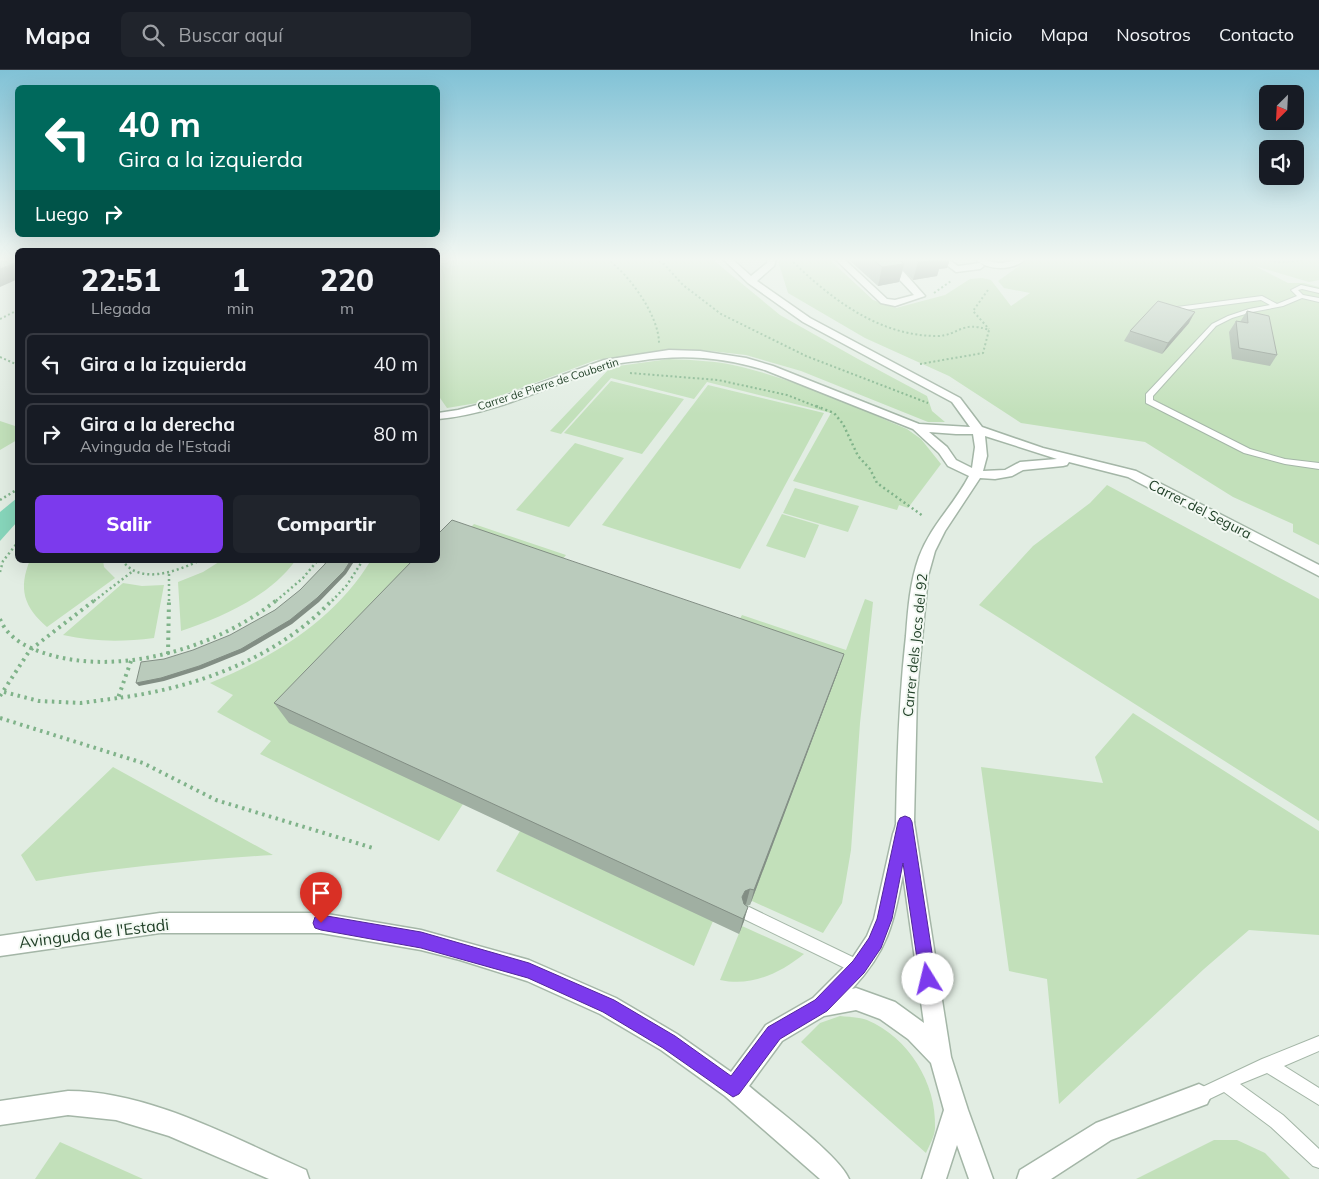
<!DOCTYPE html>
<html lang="es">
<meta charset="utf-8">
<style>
:root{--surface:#171b24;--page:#20242c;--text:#f1f3f6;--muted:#9ea1a6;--line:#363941;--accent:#7c3aed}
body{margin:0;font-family:Mulish,sans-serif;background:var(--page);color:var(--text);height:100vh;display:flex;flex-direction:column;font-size:19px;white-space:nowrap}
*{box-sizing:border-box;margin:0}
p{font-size:16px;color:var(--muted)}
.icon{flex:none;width:28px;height:28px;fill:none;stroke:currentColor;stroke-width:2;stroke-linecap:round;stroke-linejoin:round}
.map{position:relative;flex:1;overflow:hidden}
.panel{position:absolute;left:15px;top:178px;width:425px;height:315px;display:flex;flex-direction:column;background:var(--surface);border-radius:8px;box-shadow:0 5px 20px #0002}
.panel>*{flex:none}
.guide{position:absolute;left:15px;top:15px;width:425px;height:152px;border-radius:8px;box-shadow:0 5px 20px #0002;background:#00695c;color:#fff;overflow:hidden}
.needle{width:32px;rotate:204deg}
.fabs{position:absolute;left:1259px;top:15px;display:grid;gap:10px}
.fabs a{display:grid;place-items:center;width:45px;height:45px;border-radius:8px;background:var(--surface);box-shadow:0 5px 20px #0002;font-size:25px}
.pin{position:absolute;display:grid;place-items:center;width:42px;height:42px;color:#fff;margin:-51px -21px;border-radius:50% 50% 50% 0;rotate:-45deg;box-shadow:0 0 5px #0007}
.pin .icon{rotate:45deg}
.me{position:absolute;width:55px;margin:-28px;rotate:351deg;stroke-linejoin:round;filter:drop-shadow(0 0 4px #0008)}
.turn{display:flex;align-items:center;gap:18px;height:105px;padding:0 20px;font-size:22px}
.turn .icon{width:65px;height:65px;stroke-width:2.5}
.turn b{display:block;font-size:35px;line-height:42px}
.then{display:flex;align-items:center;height:48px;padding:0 20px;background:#0003;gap:10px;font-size:19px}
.eta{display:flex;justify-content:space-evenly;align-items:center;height:85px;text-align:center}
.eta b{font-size:30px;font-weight:800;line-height:35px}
.action{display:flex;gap:10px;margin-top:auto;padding:10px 20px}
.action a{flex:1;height:58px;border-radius:8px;background:var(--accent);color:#fff;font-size:20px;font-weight:800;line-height:58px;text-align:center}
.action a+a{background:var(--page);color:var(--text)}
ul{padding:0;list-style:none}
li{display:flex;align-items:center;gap:15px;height:62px;margin:0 10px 8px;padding:0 10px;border:2px solid var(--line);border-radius:8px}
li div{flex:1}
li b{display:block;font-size:19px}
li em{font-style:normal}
header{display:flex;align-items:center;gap:30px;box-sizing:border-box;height:70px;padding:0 25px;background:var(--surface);border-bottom:1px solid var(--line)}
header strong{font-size:24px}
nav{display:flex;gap:28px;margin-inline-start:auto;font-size:18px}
.search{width:350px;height:45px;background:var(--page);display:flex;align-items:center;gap:12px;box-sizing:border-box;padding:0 18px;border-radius:8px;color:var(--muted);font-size:19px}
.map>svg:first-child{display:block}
</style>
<header>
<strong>Mapa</strong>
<div class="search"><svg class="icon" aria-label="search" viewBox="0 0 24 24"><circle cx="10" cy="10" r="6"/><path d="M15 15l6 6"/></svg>Buscar aquí</div>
<nav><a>Inicio</a><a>Mapa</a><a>Nosotros</a><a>Contacto</a></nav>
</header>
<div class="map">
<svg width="1319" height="1109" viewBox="0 0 1319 1109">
<rect width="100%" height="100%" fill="#e2ede3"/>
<g fill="#c2e0ba">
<path d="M438 189H712L780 245 858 289 927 326 932 341 945 352H928L801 301 746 285 710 281 676 279 596 290 483 332 447 338 440 328H438Z"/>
<path d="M780 189H829L873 230 896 238 945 225 970 209 982 208 991 210 1011 236 1030 223 1004 218 998 211 1029 189H1319V210L1309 212 1255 196 1288 213H1304L1319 217V475L1293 462V454L1233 427 1145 372 1021 353 949 306 865 268 788 223 779 194Z"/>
<path d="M669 289C694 290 718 291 742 297 798 311 854 336 907 359L921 369 941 394 908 438 899 435 897 440 793 411 831 343 707 312 694 329 611 308 561 364 550 361 611 297Z"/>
<path d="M611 311 684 329 642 384 564 363Z"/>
<path d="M708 315 824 343 740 499 602 455Z"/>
<path d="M0 351 18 357 17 370 0 380Z"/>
<path d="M575 373 624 388 569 457 516 440Z"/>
<path d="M1107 415 1319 529V751L979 535 1033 476 1090 433Z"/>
<path d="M795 418 859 436 848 462 783 443Z"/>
<path d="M782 444 819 455 805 488 766 476Z"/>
<path d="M474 454 566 485 551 504 463 734 439 771 260 684 271 671 217 642 233 625 210 613C274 587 335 550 371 490H438V464L458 471Z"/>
<path d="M30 490H103L104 497 115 508 47 557C24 537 18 519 30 490Z"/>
<path d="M222 490H296C269 527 222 547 181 561L178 512 203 502Z"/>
<path d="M123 513 142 516 164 515 154 568C122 572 94 572 63 565Z"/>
<path d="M865 529 873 532 860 653 851 780 842 833 823 863 752 831 737 554 742 545 846 580Z"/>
<path d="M1133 643 1319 761V865L1249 860 1204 899 1059 1034 1047 909 1009 901 981 697 1103 713 1095 687Z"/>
<path d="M113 697 273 785C193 790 115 798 36 811L21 785Z"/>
<path d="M520 761 713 851 694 896 496 801Z"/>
<path d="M742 856 804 884C780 903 752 917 720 910Z"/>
<path d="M840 946C848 947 859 947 867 950 908 967 937 1013 935 1058 935 1066 929 1076 926 1083L801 972 820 953Z"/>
<path d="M1214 1070H1237L1265 1083 1290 1109H1136Z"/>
<path d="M60 1072 143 1109H35Z"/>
</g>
<path fill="#87d6bb" d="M17 428V452L0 471V442Z"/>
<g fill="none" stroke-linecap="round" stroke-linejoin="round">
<defs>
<g id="service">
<path d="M1301 215 1319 219V223L1302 219 1298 220 1303 225 1319 228V232L1302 228 1283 236 1252 242 1232 248 1216 256 1153 326V330L1250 379 1285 389 1319 393V399L1285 394 1244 383 1146 333V324L1212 254 1228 246 1249 239 1270 235 1261 230 1177 241 1169 239V237H1177L1262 226 1277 234 1297 226 1291 220Z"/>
<path d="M747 836 863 892 865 897 863 902 858 904 853 902 742 848 740 843 742 838Z"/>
<path d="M1319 966V981L1284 996 1319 1018V1035L1267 1003 1240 1014 1283 1045 1319 1079V1098L1313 1096 1271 1057 1224 1022 1199 1034 1194 1031 1191 1026 1194 1021 1262 989Z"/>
</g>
<g id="pedestrian">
<path d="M939 189H948L958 196 980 193 984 196 980 199 956 202Z"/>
<path d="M1199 1014 1207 1018 1211 1026 1207 1034 1111 1070 1051 1109H1017L1020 1100 1096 1053Z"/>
</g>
<g id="minor">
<path d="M723 189H732L751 206 767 193 768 189H776L774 196 757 211 810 248 960 328 982 357 1043 378 1136 401 1319 495V506L1128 407 1069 392 1067 395 1063 396 1023 400 1012 406 995 409 980 408 945 461 935 481 928 506 917 622 914 752 912 758 905 761 898 758 896 752C897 690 899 628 906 566 908 539 910 512 919 487 931 455 954 435 969 406L948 396 939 383 913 359 765 300C721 287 683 284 638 291 628 292 617 293 608 296 552 314 497 344 438 349V343L458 340 488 332 604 290 669 280 700 281 746 288 773 296 919 354 970 357 952 332 803 252 748 213ZM929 362 956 364H973L975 377 972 398 956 390 947 377ZM985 366 1057 389 1020 392 1005 400 983 401 987 386Z"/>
<path d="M835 189H844L887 229 895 230 914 225 880 189H889L902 200 925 226 895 236 881 233Z"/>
<path d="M975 189C983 188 990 192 998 193 1008 193 1017 188 1026 189 1013 201 988 201 975 189Z"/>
<path d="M68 1021C149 1021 233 1068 306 1100L309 1109H269L169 1066 116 1050 68 1045 0 1055V1031Z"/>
</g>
<path id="tertiary" d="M905 743 912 746 914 752 951 987 968 1040 993 1109H969L957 1075 946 1109H922L944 1040 931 993 908 969 880 949 856 940 824 946 782 971 749 1016C772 1036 839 1085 849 1109H820L725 1026 661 980 600 944 527 911 460 890 421 880 321 863H160L0 886V866L160 843H321L421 860 529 890 616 928 677 964 731 1002 766 955 813 928 851 890 867 866 874 849 893 764C896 757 896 753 898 746ZM903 804 924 953 895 932 856 918 852 919C888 880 893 855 903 804Z"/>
</defs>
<use href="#service" stroke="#a4b6a7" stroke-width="2"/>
<use href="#pedestrian" stroke="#a4b6a7" stroke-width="3"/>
<use href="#minor" stroke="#a4b6a7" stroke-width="3"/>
<use href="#tertiary" stroke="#a4b6a7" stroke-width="3"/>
<g stroke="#80b38a" stroke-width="2" stroke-dasharray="2 2.5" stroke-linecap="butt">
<path d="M607 189C629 204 659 246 659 273"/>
<path d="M655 189 664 194 683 215 721 244 806 286 928 333"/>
<path d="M790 189C830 228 878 266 937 266 958 266 961 250 989 260"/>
<path d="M1272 189 1264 190 1281 192 1319 189"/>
<path d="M988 220 973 241 989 259"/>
<path d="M934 223 951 211"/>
<path d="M0 249 18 240"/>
<path d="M0 287 18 295"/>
<path d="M920 294 983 283 989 260"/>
<path d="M630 303 718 310 787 325 820 338"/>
</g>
<g stroke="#80b38a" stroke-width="2.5" stroke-dasharray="2 3" stroke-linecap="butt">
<path d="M816 336 834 343 843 354 858 386 870 399 877 413 923 446"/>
<path d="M0 430 18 419"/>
<path d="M122 490C140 516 177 501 201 490"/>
<path d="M0 502 3 491 18 472"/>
<path d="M94 531 133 501"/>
<path d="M169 531V503"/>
<path d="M276 531 303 508 318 490"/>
<path d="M332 531 347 515 363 490"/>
</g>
<g stroke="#80b38a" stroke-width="4" stroke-dasharray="2.5 4.5" stroke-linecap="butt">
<path d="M0 549C8 569 28 578 47 584 121 607 219 577 278 529"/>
<path d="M168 584 169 529"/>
<path d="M131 591 118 628C195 618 279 588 333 529"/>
<path d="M4 622 39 631 81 633 118 628"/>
<path d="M0 626 30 580 96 529"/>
<path d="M0 648 143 693 216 730 373 778"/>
</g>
<use href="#service" fill="#fff" fill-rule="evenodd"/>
<use href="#pedestrian" fill="#fff" fill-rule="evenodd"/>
<use href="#minor" fill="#fff" fill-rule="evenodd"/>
<use href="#tertiary" fill="#fff" fill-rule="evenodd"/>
</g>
<g fill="#a0afa2">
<path d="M848 189H950L947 198 939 199 937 206 913 210 903 200 899 212 878 216Z"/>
<path d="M1247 241 1277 285 1270 296 1232 289 1229 262 1236 251 1240 252Z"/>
<path d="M1189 253 1162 284 1124 271 1130 261Z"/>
<path d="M844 584 837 604 750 835H745L744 851 739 864 289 653 274 633Z"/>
</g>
<g fill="#828e84">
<path d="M933 189H950L947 198 939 199 937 206 913 210 918 192Z"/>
<path d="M18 192V209L0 217V199Z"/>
<path d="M904 194 899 212 878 216 882 197Z"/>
<path d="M1195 242 1189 253 1162 284 1168 273Z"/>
<path d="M351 490H355L346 504 319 532 292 554 244 582 202 599 164 611 139 616 136 613 199 596Z"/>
<path d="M844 584 837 604 750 835 754 820Z"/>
<path d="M750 819 746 834 741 836 742 827 745 821Z"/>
<path d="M748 837 744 851 739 864 743 849Z"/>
</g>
<g fill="#bacbbc" stroke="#828e84">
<path d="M0 189H18V192L0 199Z"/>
<path d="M872 189H899L904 194 882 197Z"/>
<path d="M915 189H940L918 192Z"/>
<path d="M1158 231 1195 242 1168 273 1130 261Z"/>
<path d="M1247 241 1269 246 1277 285 1239 278 1236 251 1248 253Z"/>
<path d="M452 450 844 584 754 820 750 819 745 821 742 827 744 834 748 837 743 849 274 633 413 490H438V464Z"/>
<path d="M327 490H351L344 501 317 528 290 550 241 579 199 596 161 608 136 613 141 592 164 589 193 580 230 565 275 540 300 520 325 494Z"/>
</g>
<linearGradient id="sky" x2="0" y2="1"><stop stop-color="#81c2d6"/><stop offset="0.55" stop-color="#f2f7f2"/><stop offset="1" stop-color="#f2f7f2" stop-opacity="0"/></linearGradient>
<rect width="1319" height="344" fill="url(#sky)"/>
<path fill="#7c3aed" stroke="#51269a" d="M905 746 910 748 912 752 936 909 934 915 928 917 922 915 920 909 903 793 892 849 881 878 864 903 827 941 780 969 739 1024 733 1027 663 978 603 942 528 908 421 878 321 860 315 858 313 853 315 847 321 845 421 862 529 893 614 930 675 966 731 1006 768 957 815 930 853 891 869 868 877 849 898 752 900 748Z"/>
<g text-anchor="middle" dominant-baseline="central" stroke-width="4" stroke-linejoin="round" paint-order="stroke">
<g font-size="11" fill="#214028" stroke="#f3f9f3">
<text transform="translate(548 314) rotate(-18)">Carrer de Pierre de Coubertin</text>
</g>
<g font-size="14" fill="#214028" stroke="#f3f9f3">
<text transform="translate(1200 439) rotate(27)">Carrer del Segura</text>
<text transform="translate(915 575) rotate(-84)">Carrer dels Jocs del 92</text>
</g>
<g font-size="16" fill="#214028" stroke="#f3f9f3">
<text transform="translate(94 863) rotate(-7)">Avinguda de l'Estadi</text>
</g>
</g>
</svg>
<div class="fabs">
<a><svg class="needle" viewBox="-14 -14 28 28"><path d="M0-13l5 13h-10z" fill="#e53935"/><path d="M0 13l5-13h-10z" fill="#9ea1a6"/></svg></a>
<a><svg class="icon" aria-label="sound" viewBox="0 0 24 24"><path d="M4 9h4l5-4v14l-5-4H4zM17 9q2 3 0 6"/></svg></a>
</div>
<div class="pin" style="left:321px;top:853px;background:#d93025"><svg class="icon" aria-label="arrive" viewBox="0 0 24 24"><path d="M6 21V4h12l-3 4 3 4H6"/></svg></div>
<svg class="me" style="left:928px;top:909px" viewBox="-20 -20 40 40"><circle r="19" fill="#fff"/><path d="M0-13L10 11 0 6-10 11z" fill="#7c3aed"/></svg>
<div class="guide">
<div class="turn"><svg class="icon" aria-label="left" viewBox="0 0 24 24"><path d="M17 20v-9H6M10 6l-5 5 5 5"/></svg><div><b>40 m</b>Gira a la izquierda</div></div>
<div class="then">Luego<svg class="icon" aria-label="right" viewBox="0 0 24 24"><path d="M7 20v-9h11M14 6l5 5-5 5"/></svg></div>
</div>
<section class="panel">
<div class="eta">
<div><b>22:51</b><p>Llegada</p></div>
<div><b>1</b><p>min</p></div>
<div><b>220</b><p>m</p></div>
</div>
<ul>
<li><svg class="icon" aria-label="left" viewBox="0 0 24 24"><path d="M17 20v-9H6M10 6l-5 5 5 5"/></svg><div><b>Gira a la izquierda</b></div><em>40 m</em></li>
<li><svg class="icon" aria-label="right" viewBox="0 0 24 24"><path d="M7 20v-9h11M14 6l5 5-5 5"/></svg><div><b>Gira a la derecha</b><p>Avinguda de l'Estadi</p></div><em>80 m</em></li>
</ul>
<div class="action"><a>Salir</a><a>Compartir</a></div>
</section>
</div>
